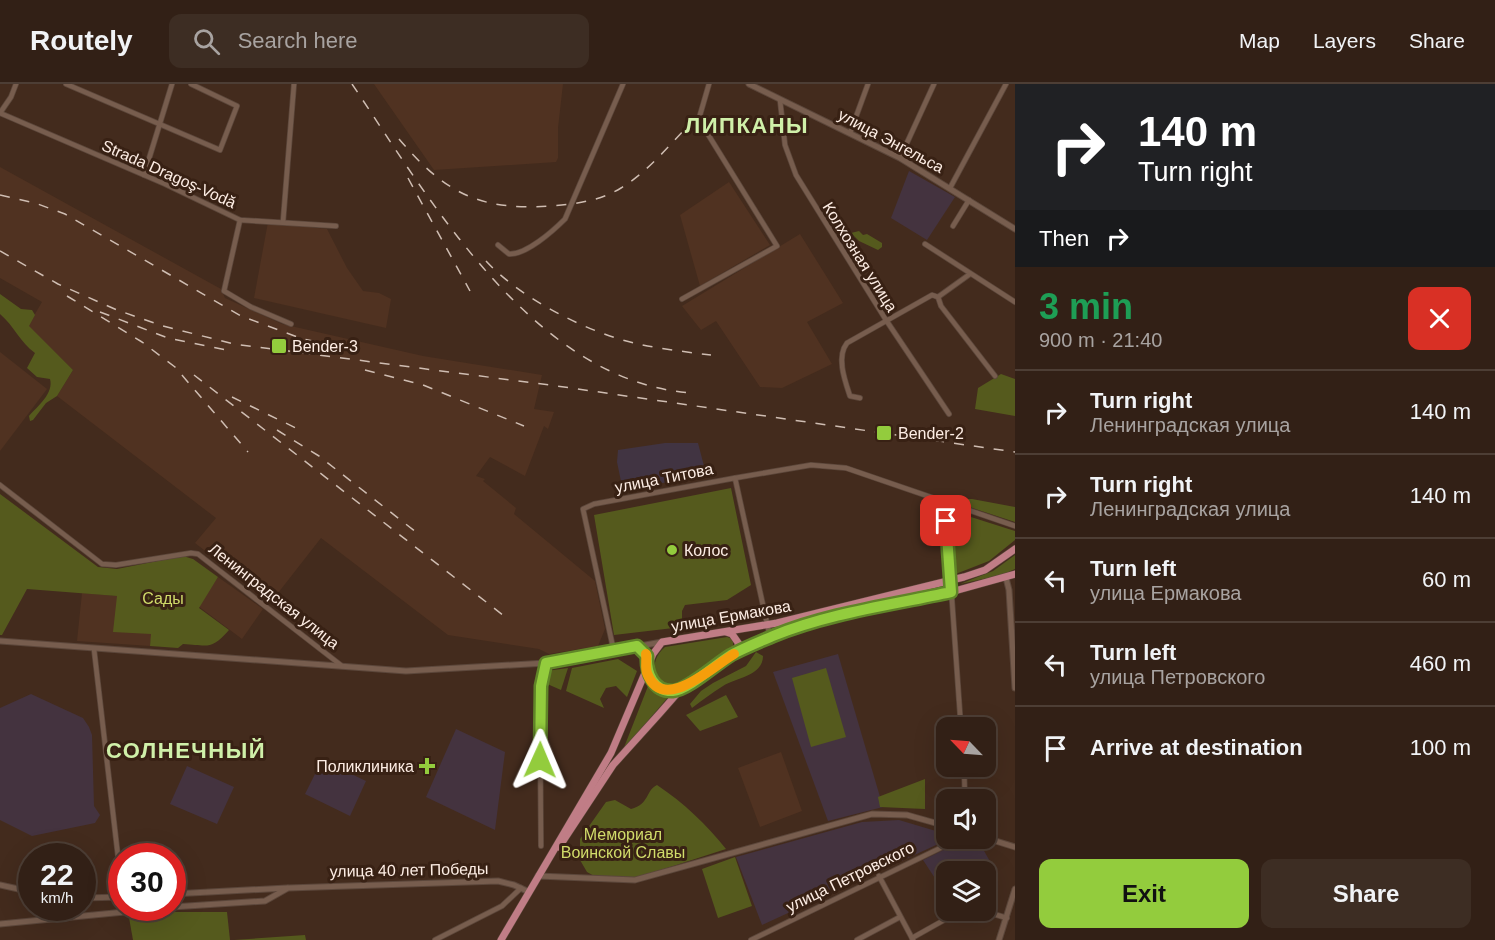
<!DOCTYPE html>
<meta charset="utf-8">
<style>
:root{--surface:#322016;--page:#3d2d23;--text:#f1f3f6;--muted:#a8a3a1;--line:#4d3e35;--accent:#93cc3d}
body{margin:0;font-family:Arial,sans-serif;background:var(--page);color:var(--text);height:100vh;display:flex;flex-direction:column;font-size:22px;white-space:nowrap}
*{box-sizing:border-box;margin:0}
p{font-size:20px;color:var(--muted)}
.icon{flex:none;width:33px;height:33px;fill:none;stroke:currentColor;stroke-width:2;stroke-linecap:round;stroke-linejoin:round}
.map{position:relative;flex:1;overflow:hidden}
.side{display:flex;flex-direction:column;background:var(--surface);width:480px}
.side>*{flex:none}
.top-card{background:#202124;color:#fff;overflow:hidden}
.needle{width:39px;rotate:295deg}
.tools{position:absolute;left:936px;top:633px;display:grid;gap:12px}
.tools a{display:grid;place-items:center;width:60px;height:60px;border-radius:12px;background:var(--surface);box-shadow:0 6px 24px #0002,0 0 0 2px var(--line);font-size:30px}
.speed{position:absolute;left:18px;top:759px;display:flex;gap:12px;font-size:30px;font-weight:700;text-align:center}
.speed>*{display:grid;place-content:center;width:78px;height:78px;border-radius:50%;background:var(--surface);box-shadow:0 6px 24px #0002,0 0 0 2px var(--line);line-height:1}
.speed small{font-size:15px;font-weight:400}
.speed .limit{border:9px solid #d22;background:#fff;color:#111}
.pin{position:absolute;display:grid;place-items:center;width:51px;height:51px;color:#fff;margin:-26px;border-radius:12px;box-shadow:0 3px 9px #0006}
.me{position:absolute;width:66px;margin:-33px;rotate:1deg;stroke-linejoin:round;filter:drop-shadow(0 0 4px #0008)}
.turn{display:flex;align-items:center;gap:21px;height:126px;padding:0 24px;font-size:27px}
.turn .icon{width:78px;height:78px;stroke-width:2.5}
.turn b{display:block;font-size:42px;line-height:51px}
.then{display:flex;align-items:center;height:57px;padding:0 24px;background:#0003;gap:12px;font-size:22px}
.round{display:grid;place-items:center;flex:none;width:63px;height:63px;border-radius:12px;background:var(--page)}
.headline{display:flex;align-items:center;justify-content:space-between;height:102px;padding:0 24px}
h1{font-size:36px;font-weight:600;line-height:45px;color:#1e9e55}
.primary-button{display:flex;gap:12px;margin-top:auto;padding:12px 24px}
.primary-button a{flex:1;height:69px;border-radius:12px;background:var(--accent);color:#111;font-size:24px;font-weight:600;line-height:69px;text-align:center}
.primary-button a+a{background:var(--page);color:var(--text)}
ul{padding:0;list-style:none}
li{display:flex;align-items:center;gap:18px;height:84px;padding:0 24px;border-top:2px solid var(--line)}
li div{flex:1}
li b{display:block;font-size:22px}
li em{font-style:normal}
header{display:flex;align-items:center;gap:36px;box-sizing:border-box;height:84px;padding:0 30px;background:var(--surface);border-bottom:2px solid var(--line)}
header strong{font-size:28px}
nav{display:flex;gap:33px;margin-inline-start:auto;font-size:21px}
.search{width:420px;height:54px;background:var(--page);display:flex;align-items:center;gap:15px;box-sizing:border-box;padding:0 21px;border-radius:12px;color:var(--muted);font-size:22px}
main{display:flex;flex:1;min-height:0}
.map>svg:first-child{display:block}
</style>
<header>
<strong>Routely</strong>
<div class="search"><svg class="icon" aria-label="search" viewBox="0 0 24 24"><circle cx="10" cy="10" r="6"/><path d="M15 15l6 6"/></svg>Search here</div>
<nav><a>Map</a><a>Layers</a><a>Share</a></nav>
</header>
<main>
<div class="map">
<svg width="1015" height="856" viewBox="0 0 1015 856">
<rect width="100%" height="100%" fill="#432b1d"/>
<path fill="#413442" d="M665 359H698L704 382 696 384 697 392 623 407 617 378 618 366Z"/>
<g fill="#503221">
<path d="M374 0H563L558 44V74L556 78 434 86Z"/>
<path d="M0 83 221 205 225 214 282 240 423 272 542 291 534 325 554 328 548 345 544 342 525 392 490 373 476 392 485 395 483 397 516 424 514 430 595 497 605 545 598 562 549 570 539 565 448 551 321 454 271 518 195 459 216 434 57 312 73 286 28 242 42 218 0 194Z"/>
<path d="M729 98 770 161 700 202 680 131Z"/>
<path d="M268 138 327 145 347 184 363 207 379 209 391 215 386 244 254 214Z"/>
<path d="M800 150 843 219 807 238 832 280 782 304 760 303 716 237 701 246 682 222Z"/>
<path d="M0 268 47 305 0 367Z"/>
<path d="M218 493 263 525 242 555 198 522Z"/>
<path d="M82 509 117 512 152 550 150 562 77 557Z"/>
<path d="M781 668 802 727 760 743 738 684Z"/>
</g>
<g fill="#44333f">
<path d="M909 87 955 113 927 156 891 134Z"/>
<path d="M838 570 883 723 828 737 773 588Z"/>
<path d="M31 610 83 634 89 643 92 651 94 722 100 731 95 739 32 752 0 736V624Z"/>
<path d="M456 645 505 668 495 746 426 713Z"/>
<path d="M322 676 366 697 350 732 305 710Z"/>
<path d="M187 682 234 703 217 740 170 720Z"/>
<path d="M899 736 946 750 947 756 762 841 736 773 862 738Z"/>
<path d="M966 755 979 758 996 788 986 798V788H946V811L923 776Z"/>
</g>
<g fill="#555a1d">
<path d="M859 147 863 151 867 150 882 159V163L878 166 859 157 851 149Z"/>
<path d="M0 210 21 225 32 226 35 231 29 242 73 286 57 312 46 319 33 336 30 337 29 332C38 322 54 309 50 295L37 293 27 284 35 269C20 258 14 242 0 230Z"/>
<path d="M1001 290 1015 295V332L975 325 978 304Z"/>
<path d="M731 404 751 501 727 516 685 521 682 527V543L614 551 594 431Z"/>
<path d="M0 410 98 483 117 485 183 472 193 475 218 493 199 524 229 546C211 567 207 561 183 560L178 564 150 562 151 550 113 548 117 512 27 505 2 551H0Z"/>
<path d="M955 415H972L1015 423V438L954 418Z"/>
<path d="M952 427 1015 447V456L989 477 953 491 948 429Z"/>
<path d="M1015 471V485L1002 491 960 500 993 487Z"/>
<path d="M727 553 733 555V565L711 578 677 604C653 603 647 578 665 563Z"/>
<path d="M756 568 763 572C763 592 735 594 723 602 712 609 702 616 692 624L690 620 701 607 713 599 746 582Z"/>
<path d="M618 575 637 587 627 613 616 602 606 604 600 615 604 624 566 607 572 584Z"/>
<path d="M568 584 561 606 545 599 546 587Z"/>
<path d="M826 584 846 653 811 663 792 594Z"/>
<path d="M650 597 656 605 669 612 623 666Z"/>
<path d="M726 611 738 633 700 647 686 631Z"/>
<path d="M925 695V725L880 723 878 713Z"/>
<path d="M657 701C684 719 706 740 726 765L636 794 596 793 587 788 580 776V755L606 718 615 716 631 725C650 720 645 707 657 701Z"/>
<path d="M735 773 752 822 718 834 702 785Z"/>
<path d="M128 828H227L230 856H133Z"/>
<path d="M305 851 306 856H234Z"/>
</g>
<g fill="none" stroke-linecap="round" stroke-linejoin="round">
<defs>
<g id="minor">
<path d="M66 0 220 66 237 22 191 0"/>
<path d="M780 16 785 61 796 91 886 236 949 330"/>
<path d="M0 29 165 100 240 136 336 142"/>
<path d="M0 29 11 13 16 0"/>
<path d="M850 49 868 0"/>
<path d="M900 74 934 0"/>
<path d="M144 91 172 0"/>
<path d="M950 104 1006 0"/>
<path d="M240 136 224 207 251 223 291 240"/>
<path d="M283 138 294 0"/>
<path d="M953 142 969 116"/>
<path d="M925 160 1015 218"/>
<path d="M498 161 509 170C526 171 553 147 565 135L623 0"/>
<path d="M938 213 941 222 995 292"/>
<path d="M682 215 777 162 701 39 700 31 709 0"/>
<path d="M860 314 850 312C845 297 836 273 847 259L932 211 938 213 970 190"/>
<path d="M735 394 811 381 846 384 1015 442"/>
<path d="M0 401 102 480 116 481 191 469 198 470 342 582"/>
<path d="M945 417 961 644"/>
<path d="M94 565 122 807"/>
<path d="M614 568 583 425 594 420 735 394 770 553"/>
<path d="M964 682 965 716"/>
<path d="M541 762 540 630 542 586 546 579"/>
<path d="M879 792 913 856"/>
<path d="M980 826 1007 834"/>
<path d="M912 854 962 826"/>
<path d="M435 856 502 822 521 804"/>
<path d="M751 856 961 754"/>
<path d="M857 856 900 833"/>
</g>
<g id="tertiary">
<path d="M749 0 900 74 1015 145"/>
<path d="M1006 494 1009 506 1015 604"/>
<path d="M0 557 406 587 546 579 662 558"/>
<path d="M637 562 647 572 646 583"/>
<path d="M986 754 1015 763"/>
<path d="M538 792 635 796 872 730 907 731 946 742"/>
<path d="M0 801 32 808"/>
<path d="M172 810 287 804"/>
<path d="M82 814 122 813"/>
<path d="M172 823 265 817 288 804 498 797 514 801 529 808"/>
<path d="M0 840 166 824"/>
<path d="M999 856 1015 805"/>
</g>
<g id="primary">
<path d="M726 548 732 550 739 560 733 570"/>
<path d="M646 587C654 602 664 608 681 605"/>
<path d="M559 763 613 681 660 629 681 605 733 570 776 551 820 536 951 508 1015 490"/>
<path d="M501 856 611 669 653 570 662 558 777 539 964 493 985 486 1015 465"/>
</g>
</defs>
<use href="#minor" stroke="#5c473b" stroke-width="6"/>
<use href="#tertiary" stroke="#5c473b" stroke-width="7"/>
<use href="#primary" stroke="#5c473b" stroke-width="8"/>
<use href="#minor" stroke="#775d4e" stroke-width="4.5"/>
<use href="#tertiary" stroke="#775d4e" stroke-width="5"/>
<use href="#primary" stroke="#c07d86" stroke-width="7"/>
<g stroke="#cfbdb2" stroke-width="1.5" stroke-dasharray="10 10" stroke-linecap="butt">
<path d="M352 0C431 117 534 298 692 309"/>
<path d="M399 55C445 109 479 127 551 122 575 120 600 117 621 104 646 89 666 65 686 44"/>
<path d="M408 94 470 207"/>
<path d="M0 111 35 119 65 130 241 232 303 255 350 264"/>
<path d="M0 167 58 200 117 226 163 242 234 260 557 302 1015 368"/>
<path d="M486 177C520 214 588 249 638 260 662 265 686 268 711 271"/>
<path d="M67 212 142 258 175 283 248 368"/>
<path d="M100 228 168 254 226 266"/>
<path d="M365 286 423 301 524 342"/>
<path d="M194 291 508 535"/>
<path d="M232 313 300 346"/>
<path d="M277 346 319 372 421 452"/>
</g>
</g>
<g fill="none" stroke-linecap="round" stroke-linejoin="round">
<defs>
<path id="route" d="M540 676 541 602 546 579 637 562 647 572C646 588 653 608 673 607 688 606 716 580 731 571 744 564 759 558 773 552 829 529 892 521 951 508L946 437"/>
</defs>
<use href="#route" stroke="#608528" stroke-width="15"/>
<use href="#route" stroke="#93cc3d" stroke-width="10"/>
<path stroke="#f59e0b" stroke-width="10" d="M646 570C647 576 645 583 647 589 663 631 713 582 734 570"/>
</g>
<g fill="#93cc3d" stroke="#382114" stroke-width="2">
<rect x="271" y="254" width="16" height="16" rx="3"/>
<rect x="876" y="341" width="16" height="16" rx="3"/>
<circle cx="672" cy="466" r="6"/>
<path d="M424 673h6v6h6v6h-6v6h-6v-6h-6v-6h6z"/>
</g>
<g text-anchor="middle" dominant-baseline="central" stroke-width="6" stroke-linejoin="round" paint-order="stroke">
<g font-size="16" fill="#fdede4" stroke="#382114">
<text transform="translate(891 57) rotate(28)">улица Энгельса</text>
<text transform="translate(169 90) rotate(24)">Strada Dragoş-Vodă</text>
<text transform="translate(860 173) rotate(58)">Колхозная улица</text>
<text transform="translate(664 394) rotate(-11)">улица Титова</text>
<text transform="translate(274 512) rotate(38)">Ленинградская улица</text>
<text transform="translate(731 532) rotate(-10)">улица Ермакова</text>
<text transform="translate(409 786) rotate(-1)">улица 40 лет Победы</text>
<text transform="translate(850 793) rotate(-26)">улица Петровского</text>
</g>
<g font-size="16" fill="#fdede4" stroke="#382114" text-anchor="start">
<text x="292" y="262">Bender-3</text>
<text x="898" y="349">Bender-2</text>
<text x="684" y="466">Колос</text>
<text x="414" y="682" text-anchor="end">Поликлиника</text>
</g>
<g font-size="16" fill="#d1dc6a" stroke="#382114">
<text x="163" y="514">Сады</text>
<text x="623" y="750">Мемориал<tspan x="623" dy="18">Воинской Славы</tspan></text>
</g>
<g font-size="22" font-weight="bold" letter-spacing="1.5" fill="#cff0a9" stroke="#382114">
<text x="747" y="41">ЛИПКАНЫ</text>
<text x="186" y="666">СОЛНЕЧНЫЙ</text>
</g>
</g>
</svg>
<div class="tools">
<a><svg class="needle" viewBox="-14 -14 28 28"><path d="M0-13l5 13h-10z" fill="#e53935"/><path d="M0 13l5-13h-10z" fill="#a8a3a1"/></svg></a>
<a><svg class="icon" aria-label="sound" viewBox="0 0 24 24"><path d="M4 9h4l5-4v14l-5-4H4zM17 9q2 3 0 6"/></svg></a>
<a><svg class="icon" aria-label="layers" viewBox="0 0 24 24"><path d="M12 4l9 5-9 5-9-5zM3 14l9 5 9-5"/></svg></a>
</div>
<div class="speed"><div>22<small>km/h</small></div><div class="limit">30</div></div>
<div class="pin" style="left:946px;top:437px;background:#d93025"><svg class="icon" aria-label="arrive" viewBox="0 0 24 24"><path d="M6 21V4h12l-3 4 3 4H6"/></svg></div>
<svg class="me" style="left:540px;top:676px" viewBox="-20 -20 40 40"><path d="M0-17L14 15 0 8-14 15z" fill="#93cc3d" stroke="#fff" stroke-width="4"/></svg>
</div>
<section class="side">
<div class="top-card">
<div class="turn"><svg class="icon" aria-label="right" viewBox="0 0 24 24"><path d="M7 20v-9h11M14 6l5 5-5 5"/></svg><div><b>140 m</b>Turn right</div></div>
<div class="then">Then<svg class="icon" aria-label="right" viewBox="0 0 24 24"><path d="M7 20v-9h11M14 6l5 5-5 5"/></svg></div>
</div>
<div class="headline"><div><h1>3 min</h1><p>900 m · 21:40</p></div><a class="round" style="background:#d93025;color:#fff"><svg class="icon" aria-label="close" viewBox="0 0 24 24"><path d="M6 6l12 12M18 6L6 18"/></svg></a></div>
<ul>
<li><svg class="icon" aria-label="right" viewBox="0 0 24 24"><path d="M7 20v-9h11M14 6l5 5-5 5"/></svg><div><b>Turn right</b><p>Ленинградская улица</p></div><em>140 m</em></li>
<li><svg class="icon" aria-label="right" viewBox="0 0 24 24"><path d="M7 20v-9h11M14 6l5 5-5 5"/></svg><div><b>Turn right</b><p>Ленинградская улица</p></div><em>140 m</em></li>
<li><svg class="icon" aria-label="left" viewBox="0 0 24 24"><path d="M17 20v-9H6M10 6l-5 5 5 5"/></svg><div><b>Turn left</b><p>улица Ермакова</p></div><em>60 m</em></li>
<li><svg class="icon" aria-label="left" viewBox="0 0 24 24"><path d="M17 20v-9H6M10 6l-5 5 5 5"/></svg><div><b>Turn left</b><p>улица Петровского</p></div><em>460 m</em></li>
<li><svg class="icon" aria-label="arrive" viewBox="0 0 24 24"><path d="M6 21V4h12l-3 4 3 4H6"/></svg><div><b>Arrive at destination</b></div><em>100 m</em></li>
</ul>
<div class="primary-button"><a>Exit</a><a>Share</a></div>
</section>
</main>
